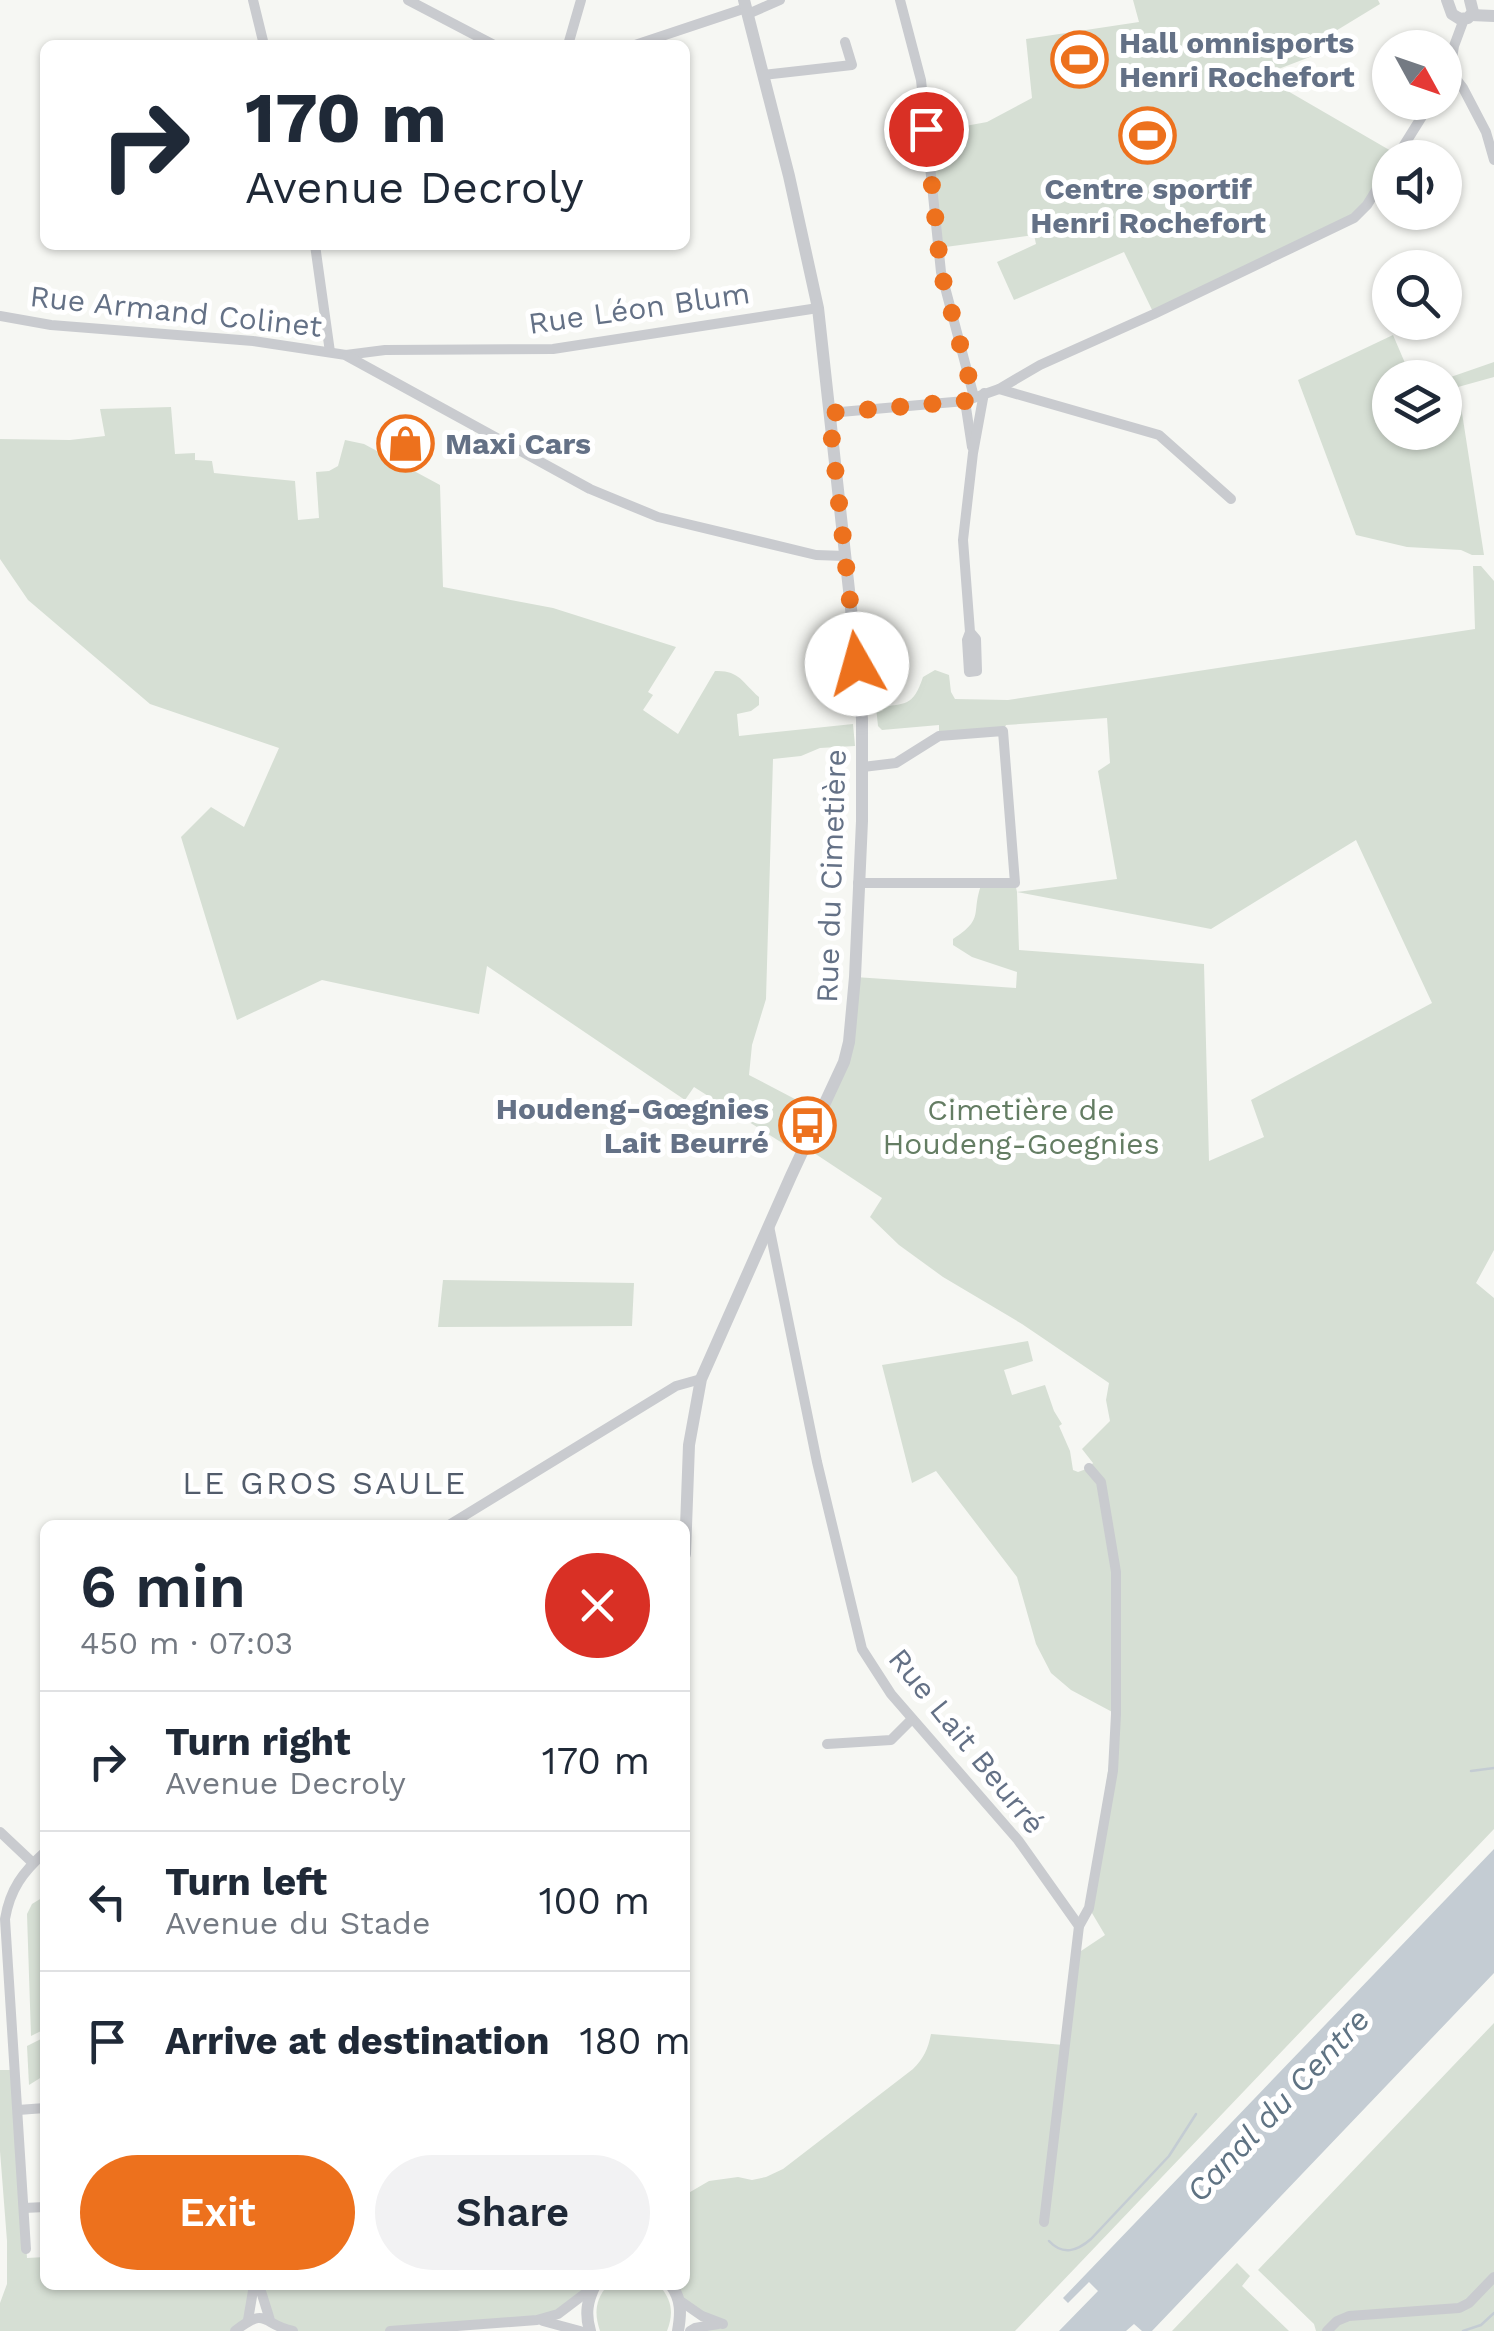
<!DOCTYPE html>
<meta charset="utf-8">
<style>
:root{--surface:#fff;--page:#f2f2f3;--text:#1f2937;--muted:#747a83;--line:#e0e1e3;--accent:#ed711d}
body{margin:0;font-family:"Work Sans",sans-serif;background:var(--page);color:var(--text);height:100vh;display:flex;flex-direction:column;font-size:38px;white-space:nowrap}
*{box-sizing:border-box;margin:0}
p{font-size:32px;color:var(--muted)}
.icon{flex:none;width:55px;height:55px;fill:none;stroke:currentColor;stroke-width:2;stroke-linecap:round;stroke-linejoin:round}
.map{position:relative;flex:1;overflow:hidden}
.drawer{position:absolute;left:40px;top:1520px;width:650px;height:770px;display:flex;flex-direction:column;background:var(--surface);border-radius:15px;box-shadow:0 2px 8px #0004}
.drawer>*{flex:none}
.top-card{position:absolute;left:40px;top:40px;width:650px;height:210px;border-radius:15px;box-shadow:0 2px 8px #0004;background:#fff;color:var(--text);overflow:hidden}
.needle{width:65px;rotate:130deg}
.controls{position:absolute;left:1372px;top:30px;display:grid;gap:20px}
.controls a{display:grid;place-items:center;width:90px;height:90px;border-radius:50%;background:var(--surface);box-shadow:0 2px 8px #0004;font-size:50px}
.pin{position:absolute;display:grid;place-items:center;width:85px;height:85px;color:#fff;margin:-42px;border:5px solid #fff;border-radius:50%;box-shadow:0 2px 10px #0007}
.me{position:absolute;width:110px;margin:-55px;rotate:353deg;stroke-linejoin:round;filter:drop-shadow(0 0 8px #0008)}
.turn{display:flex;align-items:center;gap:35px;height:210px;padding:0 40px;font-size:45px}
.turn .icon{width:130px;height:130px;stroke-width:2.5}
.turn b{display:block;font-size:70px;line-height:85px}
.round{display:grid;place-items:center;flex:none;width:105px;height:105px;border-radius:52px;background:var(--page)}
.head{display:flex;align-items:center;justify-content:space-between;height:170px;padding:0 40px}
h1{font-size:60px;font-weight:600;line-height:75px}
.cta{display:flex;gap:20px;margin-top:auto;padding:20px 40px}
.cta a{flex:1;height:115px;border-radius:60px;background:var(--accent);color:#fff;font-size:40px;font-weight:600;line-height:115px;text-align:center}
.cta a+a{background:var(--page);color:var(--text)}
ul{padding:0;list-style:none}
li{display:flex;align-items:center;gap:30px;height:140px;padding:0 40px;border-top:2px solid var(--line)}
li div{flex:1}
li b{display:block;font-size:38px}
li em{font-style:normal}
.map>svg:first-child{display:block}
</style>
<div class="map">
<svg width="1494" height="2331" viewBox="0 0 1494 2331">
<rect width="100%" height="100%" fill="#f6f7f3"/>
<g fill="#d6dfd4" fill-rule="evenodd">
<path d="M1133 0H1378L1380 4 1311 46 1315 55 1276 70 1286 90 1398 155 1396 157 1390 158V168L1362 211 1154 314 1124 252 1014 300 997 262 1036 244 1034 235 938 248 927 133 987 122 1032 98 1026 39 1139 22Z"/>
<path d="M1393 335 1411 377 1390 378V432H1445V379L1494 362V377L1458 387 1484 555H1472L1461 550 1407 547 1356 535 1298 380Z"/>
<path d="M171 407 175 454 195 453V460L212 461 214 473 295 481 298 520 319 518 316 472 329 471 338 466 345 440 364 444 440 485 443 587 553 608 676 647 648 692 653 695 643 710 678 734 715 671C739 670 742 682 759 697V705L751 711 737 714 739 736 853 724 855 746 820 748 801 756 773 759 766 999 752 1045 749 1075 812 1108 797 1143 787 1146 694 1087 685 1100 487 966 479 1014 322 980 237 1020 181 837 211 807 244 827 279 748 150 704 28 600 0 559V439L70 440 105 436 100 409Z"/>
<path d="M1473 566H1481L1494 581V1250L1476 1283 1494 1298V1829L1015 2331H690L709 2325 671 2285H685V2195L709 2181 738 2177 752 2180 766 2177 783 2169 913 2069C924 2058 928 2049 931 2034L1064 2045 1075 1955 1105 1935 1089 1908 1116 1714 1071 1690 1051 1673 1036 1644 1017 1577 936 1471 912 1483 882 1365 1028 1341 1033 1361 1004 1370 1012 1395 1045 1385 1054 1411 1062 1424 1059 1426 1070 1451 1073 1470 1078 1472 1089 1468 1093 1463 1082 1449 1110 1421 1106 1400 1109 1383 1022 1324 943 1277 899 1245 870 1217 882 1198 805 1147 837 1082 855 977 1016 988 1017 972 972 957 953 945V939C986 918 970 913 982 883H1015L1017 892 1117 879 1098 771 1110 763 1107 718 1006 725 1003 731 939 736V725L882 730 878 726 876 707C905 704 913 707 923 677L935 670 949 675 951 692 955 699 1008 700 1475 629ZM1356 840 1432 1003 1251 1100 1264 1137 1209 1161 1204 964 1019 950 1017 892 1211 929Z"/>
<path d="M443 1280 634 1283 632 1326 438 1327Z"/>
<path d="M45 1896V2029L31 2036 27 1914 32 1904Z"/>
<path d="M1494 2023V2331H1316L1314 2324 1258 2270Z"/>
<path d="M45 2037V2075L29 2085 27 2046Z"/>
<path d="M0 2070H15L27 2258 45 2257V2285H254L248 2320 235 2331H0V2303L7 2284V2241L0 2151Z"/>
<path d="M1237 2263 1250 2276 1242 2286 1289 2331H1172Z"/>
<path d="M259 2285H595L558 2314 390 2331H293L279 2328Z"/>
<path d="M608 2285H659C672 2300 674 2313 667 2331H600C594 2313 595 2300 608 2285Z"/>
</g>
<path fill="#c4ccd3" d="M1494 1849V1973L1152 2331H1142L1134 2324 1126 2331H1059L1098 2291 1089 2282 1068 2303 1063 2298Z"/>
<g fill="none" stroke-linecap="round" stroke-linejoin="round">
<g stroke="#c4ccd3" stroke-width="2.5">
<path d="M1471 1771 1494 1768"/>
<path d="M1049 2241C1063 2256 1077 2251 1091 2239L1169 2156 1196 2114"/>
<path d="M1463 2331 1481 2325 1494 2313"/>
</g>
<g stroke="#c9cbcf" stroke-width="10">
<path d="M253 0 264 45"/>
<path d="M408 0 494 45"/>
<path d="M900 0 921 80 941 272 974 397"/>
<path d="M748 14 780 0"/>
<path d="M568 45 581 0"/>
<path d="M635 45 746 8"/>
<path d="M1450 71 1463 88 1486 132 1494 160"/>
<path d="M763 75 852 65 845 42"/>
<path d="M1445 80 1450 71 1454 46 1464 19"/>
<path d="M1396 158 1431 102"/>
<path d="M315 245 330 352"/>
<path d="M0 316 51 325 253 341 346 355 385 350 553 349 818 308"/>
<path d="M347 356 590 489 658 517 816 555 845 556"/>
<path d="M999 389 1159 435 1231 499"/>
<path d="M965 401 972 447"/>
<path d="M829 413 965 401 999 389 1040 365 1154 314 1354 218 1367 205 1390 168"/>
<path d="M970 632 976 639 977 671 969 672 967 640 970 632 963 540 973 453 984 393"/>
<path d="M858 883H1015L1003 731 939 736 896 763 863 767"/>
<path d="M769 1226 817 1462 862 1649 891 1694 1018 1840 1079 1926 1044 2222"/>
<path d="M449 1525 676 1386 701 1379"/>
<path d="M827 1744 891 1740 912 1719"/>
<path d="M0 1832 33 1863"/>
<path d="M1079 1926 1089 1908 1113 1771 1116 1714V1572L1101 1482 1089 1468"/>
<path d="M18 2110 45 2108"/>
<path d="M24 2208 45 2207"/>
<path d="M26 2249 5 1919C10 1889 23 1872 45 1852"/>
<path d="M259 2285 270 2320"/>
<path d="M679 2300 702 2316 723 2324"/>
<path d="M248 2320 254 2285"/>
<path d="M543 2321 580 2331"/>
<path d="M235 2331C268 2305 262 2325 293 2331"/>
<path d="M390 2331 537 2320 558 2314 591 2289"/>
<path d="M690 2331 695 2328 718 2324"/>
<path d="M1327 2331 1337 2321 1349 2316 1459 2308 1469 2303 1494 2277"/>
</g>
<g stroke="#c9cbcf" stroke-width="12">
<path d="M1447 0 1452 14 1460 19 1468 18 1473 12 1470 0"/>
<path d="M1471 15 1494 16"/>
<path d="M685 1554 689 1445 701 1379 791 1176 844 1062 849 1042 855 977 862 821V719L857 663 818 308 789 176 744 0"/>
<path d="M671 2285C682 2300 681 2314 678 2331"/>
<path d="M590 2331C585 2314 587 2301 595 2285"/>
</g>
</g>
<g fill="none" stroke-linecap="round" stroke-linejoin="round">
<path stroke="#ed711d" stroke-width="18" stroke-dasharray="0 32.4" d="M857 664 829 413 965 401 974 397 941 272 926 129"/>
</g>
<defs>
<symbol id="stadium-ring" viewBox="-11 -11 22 22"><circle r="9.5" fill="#fff" stroke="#ed711d" stroke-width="1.5"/><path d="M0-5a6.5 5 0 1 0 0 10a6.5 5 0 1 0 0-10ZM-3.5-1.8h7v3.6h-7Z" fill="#ed711d"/></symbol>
<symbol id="shop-ring" viewBox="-11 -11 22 22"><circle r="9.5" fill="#fff" stroke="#ed711d" stroke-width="1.5"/><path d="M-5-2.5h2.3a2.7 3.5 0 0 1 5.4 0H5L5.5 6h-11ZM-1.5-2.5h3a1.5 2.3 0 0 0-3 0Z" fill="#ed711d"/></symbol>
<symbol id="bus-ring" viewBox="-11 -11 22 22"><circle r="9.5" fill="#fff" stroke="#ed711d" stroke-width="1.5"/><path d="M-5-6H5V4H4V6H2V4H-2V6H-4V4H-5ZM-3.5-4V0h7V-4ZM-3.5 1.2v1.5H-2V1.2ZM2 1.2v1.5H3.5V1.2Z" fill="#ed711d"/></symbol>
</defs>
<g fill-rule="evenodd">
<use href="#stadium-ring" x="1048" y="28" width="63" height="63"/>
<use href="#stadium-ring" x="1116" y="104" width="63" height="63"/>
<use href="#shop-ring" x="374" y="412" width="63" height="63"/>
<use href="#bus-ring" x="776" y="1094" width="63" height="63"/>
</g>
<g text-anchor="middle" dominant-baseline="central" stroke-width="10" stroke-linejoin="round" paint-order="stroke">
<g font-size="30" font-weight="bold" fill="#647186" stroke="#fff" text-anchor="start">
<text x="1119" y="42">Hall omnisports<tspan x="1119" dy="34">Henri Rochefort</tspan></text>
<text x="1148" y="188" text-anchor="middle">Centre sportif<tspan x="1148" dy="34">Henri Rochefort</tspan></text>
<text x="445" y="443">Maxi Cars</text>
<text x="769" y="1108" text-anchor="end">Houdeng-Gœgnies<tspan x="769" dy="34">Lait Beurré</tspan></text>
</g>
<g font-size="30" fill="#647186" stroke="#fff">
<text transform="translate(639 308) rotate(-8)">Rue Léon Blum</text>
<text transform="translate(176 311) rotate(6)">Rue Armand Colinet</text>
<text transform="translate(831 876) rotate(-88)">Rue du Cimetière</text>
<text transform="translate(967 1741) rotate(51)">Rue Lait Beurré</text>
</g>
<g font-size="30" fill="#647d63" stroke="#fff">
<text x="1021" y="1109">Cimetière de<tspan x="1021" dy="34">Houdeng-Goegnies</tspan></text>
</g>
<g font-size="32" letter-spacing="2.5" fill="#525c6b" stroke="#fff">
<text x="325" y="1483">LE GROS SAULE</text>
</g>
<g font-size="32" font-style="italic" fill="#5f7383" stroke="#fff">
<text transform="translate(1278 2105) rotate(-47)">Canal du Centre</text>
</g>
</g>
</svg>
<div class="controls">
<a><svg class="needle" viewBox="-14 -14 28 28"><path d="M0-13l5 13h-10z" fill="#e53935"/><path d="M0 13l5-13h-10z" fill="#747a83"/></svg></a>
<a><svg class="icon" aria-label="sound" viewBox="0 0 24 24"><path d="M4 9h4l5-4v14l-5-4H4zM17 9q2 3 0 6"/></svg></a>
<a><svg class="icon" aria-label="search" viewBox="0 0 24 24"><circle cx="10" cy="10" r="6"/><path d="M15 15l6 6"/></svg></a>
<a><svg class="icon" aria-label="layers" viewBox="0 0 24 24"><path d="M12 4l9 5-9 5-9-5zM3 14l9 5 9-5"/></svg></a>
</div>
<div class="pin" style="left:926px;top:129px;background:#d93025"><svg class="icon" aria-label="arrive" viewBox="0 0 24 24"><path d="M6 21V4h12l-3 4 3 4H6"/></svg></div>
<svg class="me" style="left:857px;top:664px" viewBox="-20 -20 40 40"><circle r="19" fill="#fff"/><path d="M0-13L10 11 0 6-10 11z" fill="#ed711d"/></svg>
<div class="top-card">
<div class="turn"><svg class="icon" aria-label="right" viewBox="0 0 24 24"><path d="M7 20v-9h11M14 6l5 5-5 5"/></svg><div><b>170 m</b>Avenue Decroly</div></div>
</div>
<section class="drawer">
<div class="head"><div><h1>6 min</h1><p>450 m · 07:03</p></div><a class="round" style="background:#d93025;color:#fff"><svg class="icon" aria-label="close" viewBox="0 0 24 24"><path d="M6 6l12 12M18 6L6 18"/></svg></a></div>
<ul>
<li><svg class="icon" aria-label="right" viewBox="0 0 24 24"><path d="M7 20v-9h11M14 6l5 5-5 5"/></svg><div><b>Turn right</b><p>Avenue Decroly</p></div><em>170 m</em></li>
<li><svg class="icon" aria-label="left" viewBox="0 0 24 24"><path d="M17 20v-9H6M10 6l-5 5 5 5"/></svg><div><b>Turn left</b><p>Avenue du Stade</p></div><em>100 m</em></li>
<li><svg class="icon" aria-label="arrive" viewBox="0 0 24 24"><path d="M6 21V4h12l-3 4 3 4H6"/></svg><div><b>Arrive at destination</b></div><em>180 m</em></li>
</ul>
<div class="cta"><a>Exit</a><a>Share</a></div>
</section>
</div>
